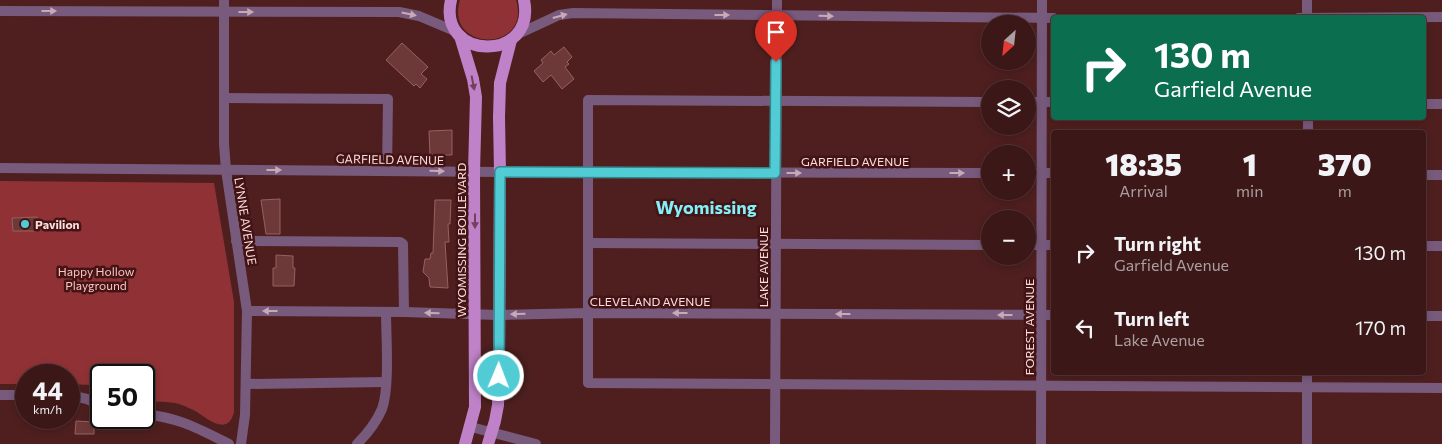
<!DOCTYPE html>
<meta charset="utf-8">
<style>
:root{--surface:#3b1717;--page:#422020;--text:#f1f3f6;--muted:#ac9fa1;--line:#543636}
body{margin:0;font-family:Commissioner,sans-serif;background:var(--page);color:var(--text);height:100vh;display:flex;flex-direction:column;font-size:19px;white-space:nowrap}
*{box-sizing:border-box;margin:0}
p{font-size:16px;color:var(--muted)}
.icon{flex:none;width:28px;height:28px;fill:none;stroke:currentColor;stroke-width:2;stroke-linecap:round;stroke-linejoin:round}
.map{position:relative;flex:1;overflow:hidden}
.panel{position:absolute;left:1051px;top:130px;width:375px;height:245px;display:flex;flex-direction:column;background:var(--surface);border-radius:5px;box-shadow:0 2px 8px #0003,0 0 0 1px var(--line)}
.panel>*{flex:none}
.banner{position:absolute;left:1051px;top:15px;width:375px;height:105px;border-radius:5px;box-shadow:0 2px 8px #0003,0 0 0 1px var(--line);background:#0b6e4f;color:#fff;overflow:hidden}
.needle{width:32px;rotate:207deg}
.tools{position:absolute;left:981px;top:15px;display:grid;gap:10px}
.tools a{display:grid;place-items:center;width:55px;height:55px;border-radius:50%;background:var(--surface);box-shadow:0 2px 8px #0003,0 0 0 1px var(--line);font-size:25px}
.speed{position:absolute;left:15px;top:364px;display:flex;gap:10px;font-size:25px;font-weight:700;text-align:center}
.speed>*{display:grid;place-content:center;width:65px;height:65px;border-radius:50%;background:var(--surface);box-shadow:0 2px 8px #0003,0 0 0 1px var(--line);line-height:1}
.speed small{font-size:12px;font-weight:400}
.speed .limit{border:2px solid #111;border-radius:8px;background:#fff;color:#111}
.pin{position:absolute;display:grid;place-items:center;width:42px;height:42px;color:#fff;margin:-51px -21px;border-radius:50% 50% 50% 0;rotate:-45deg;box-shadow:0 0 5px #0007}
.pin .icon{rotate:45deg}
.me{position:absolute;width:55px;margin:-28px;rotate:1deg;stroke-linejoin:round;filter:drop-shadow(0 0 4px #0008)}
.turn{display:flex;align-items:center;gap:18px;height:105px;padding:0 20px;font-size:22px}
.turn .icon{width:65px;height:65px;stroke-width:2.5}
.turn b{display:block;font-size:35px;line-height:42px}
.eta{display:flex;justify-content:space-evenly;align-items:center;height:85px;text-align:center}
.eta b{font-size:30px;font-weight:800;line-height:35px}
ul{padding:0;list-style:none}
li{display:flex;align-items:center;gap:15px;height:75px;padding:0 20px}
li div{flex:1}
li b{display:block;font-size:19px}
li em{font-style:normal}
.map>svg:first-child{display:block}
</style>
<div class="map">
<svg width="1442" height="444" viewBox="0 0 1442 444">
<rect width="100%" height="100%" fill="#4f1f1f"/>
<g fill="#903235">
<path d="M460 0H516C532 53 444 52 460 0Z"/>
<path d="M0 181 214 183 234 302V412C228 436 209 420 197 412 192 409 185 406 179 404 167 401 156 402 144 402V375H101V394L89 385 69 384V375H26V384H0Z"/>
</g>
<g fill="#6d3938" stroke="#98605e">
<path d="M402 43 428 67 421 74 427 79 420 88 416 84 414 86 386 60Z"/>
<path d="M564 47 572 57 567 62 569 64 565 67 574 79 562 89 551 75 543 82 534 71 543 63 541 60 551 51 554 55Z"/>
<path d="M452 130V155H430L429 131Z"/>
<path d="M280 199V234H266L261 200Z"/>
<path d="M435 200H451L450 224H448L449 242H445L448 288 430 287 429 278 423 272 425 259H430L431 253H433Z"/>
<path d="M37 217V231H13L12 218Z"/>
<path d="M276 255 293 256V268H295L294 286H273V268H276Z"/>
<path d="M76 421 94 422V434H75Z"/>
</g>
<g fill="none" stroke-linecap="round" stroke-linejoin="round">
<g stroke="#785a7d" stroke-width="10">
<path d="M224 0V144L226 170 247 311 245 415 241 444"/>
<path d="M1307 0V18"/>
<path d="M0 11 399 12 419 16 457 32"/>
<path d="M1298 18 1442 17"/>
<path d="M516 35 559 15 573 13 1054 18"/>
<path d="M224 98 388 99 387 171"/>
<path d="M990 102 588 100V383L1442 388"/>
<path d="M1028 102H1054"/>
<path d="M1424 104H1442"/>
<path d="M1308 132V118"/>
<path d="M0 168 500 172 990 173"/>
<path d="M1028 173H1054"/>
<path d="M1424 175H1442"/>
<path d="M236 241 400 242 403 244 404 312"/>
<path d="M588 243 990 245"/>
<path d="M1028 245H1054"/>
<path d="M1424 246H1442"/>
<path d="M247 311 404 312 498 315 588 313 1054 315"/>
<path d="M1424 316H1442"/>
<path d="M246 384 386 382"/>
<path d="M0 395H26"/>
<path d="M69 395 87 399 101 406"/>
<path d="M144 414C180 418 197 428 229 444"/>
<path d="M471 427 536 444"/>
<path d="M357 444C367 434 376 423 382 409 390 387 386 337 386 312"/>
<path d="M775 444 777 0"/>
<path d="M1041 444 1042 0"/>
<path d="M1307 444V372"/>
</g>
<g stroke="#bf82c8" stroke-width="12">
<path d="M451 0C437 61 537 63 524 0"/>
<path d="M460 36 473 79 476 97 474 172 475 407 465 444"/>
<path d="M488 444 495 421 498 405 499 361 500 172 499 117 500 83 511 40"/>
</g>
</g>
<defs><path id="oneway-solid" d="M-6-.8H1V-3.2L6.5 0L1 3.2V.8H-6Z" transform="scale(1.25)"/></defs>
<g fill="#c8a9b5">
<use href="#oneway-solid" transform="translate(49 11)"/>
<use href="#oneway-solid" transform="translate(246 12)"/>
<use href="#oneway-solid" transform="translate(409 14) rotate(12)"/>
<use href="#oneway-solid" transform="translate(722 15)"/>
<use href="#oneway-solid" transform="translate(560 16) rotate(-15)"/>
<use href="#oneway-solid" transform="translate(826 16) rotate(1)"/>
<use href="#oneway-solid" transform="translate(274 170)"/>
<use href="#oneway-solid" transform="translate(437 171) rotate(1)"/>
<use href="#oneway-solid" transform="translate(794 173)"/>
<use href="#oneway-solid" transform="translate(957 173)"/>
<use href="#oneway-solid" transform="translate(270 311) rotate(-180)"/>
<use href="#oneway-solid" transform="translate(432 313) rotate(-178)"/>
<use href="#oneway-solid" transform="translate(680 313) rotate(-180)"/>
<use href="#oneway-solid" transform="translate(518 314) rotate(179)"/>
<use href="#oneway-solid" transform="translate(843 314) rotate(-180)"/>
<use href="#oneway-solid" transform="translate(1005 315) rotate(-180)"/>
</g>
<g fill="#75405d">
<use href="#oneway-solid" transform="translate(473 83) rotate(79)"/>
<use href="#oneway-solid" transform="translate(475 221) rotate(90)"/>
</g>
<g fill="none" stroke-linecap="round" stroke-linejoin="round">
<defs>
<path id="route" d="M499 376 500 172 775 173 776 62"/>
</defs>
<use href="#route" stroke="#35858a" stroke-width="12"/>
<use href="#route" stroke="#51ccd5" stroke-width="9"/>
</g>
<circle fill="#51ccd5" stroke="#431415" stroke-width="2" cx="25" cy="224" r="5"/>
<g text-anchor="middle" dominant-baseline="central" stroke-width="5" stroke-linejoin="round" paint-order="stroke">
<g font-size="12" fill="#fedddb" stroke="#431415">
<text transform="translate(390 159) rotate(1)">GARFIELD AVENUE</text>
<text x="855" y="161">GARFIELD AVENUE</text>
<text transform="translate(246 221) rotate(81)">LYNNE AVENUE</text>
<text transform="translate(461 240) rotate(-90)">WYOMISSING BOULEVARD</text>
<text transform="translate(763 267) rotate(-90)">LAKE AVENUE</text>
<text x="650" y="301">CLEVELAND AVENUE</text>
<text transform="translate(1029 327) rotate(-90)">FOREST AVENUE</text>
</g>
<g font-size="12" font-weight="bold" fill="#fedddb" stroke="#431415" text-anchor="start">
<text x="35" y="224">Pavilion</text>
</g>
<g font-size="12" fill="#ffc3c0" stroke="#431415">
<text x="96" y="271">Happy Hollow<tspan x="96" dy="14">Playground</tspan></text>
</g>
<g font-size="18" font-weight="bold" fill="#83eff7" stroke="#431415">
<text x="706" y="207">Wyomissing</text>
</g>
</g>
</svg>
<div class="tools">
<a><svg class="needle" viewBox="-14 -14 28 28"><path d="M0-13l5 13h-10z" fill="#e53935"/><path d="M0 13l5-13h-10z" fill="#ac9fa1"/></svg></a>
<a><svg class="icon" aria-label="layers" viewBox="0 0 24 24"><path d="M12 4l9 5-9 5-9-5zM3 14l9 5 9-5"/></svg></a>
<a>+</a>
<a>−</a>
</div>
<div class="speed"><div>44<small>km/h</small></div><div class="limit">50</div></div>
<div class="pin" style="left:776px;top:62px;background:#d93025"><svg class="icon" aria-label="arrive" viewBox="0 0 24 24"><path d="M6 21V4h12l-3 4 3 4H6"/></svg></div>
<svg class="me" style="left:499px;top:376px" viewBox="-20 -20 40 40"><circle r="17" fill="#51ccd5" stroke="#fff" stroke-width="3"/><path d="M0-11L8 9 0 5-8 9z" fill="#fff"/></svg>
<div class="banner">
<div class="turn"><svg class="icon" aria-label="right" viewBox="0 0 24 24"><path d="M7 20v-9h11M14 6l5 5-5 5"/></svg><div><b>130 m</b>Garfield Avenue</div></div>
</div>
<section class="panel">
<div class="eta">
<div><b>18:35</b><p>Arrival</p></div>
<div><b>1</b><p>min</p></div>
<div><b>370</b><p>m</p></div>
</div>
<ul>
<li><svg class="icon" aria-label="right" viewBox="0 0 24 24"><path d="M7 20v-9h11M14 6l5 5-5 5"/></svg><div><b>Turn right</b><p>Garfield Avenue</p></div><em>130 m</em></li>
<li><svg class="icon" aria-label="left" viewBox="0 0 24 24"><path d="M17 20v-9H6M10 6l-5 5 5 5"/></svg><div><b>Turn left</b><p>Lake Avenue</p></div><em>170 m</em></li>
</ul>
</section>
</div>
